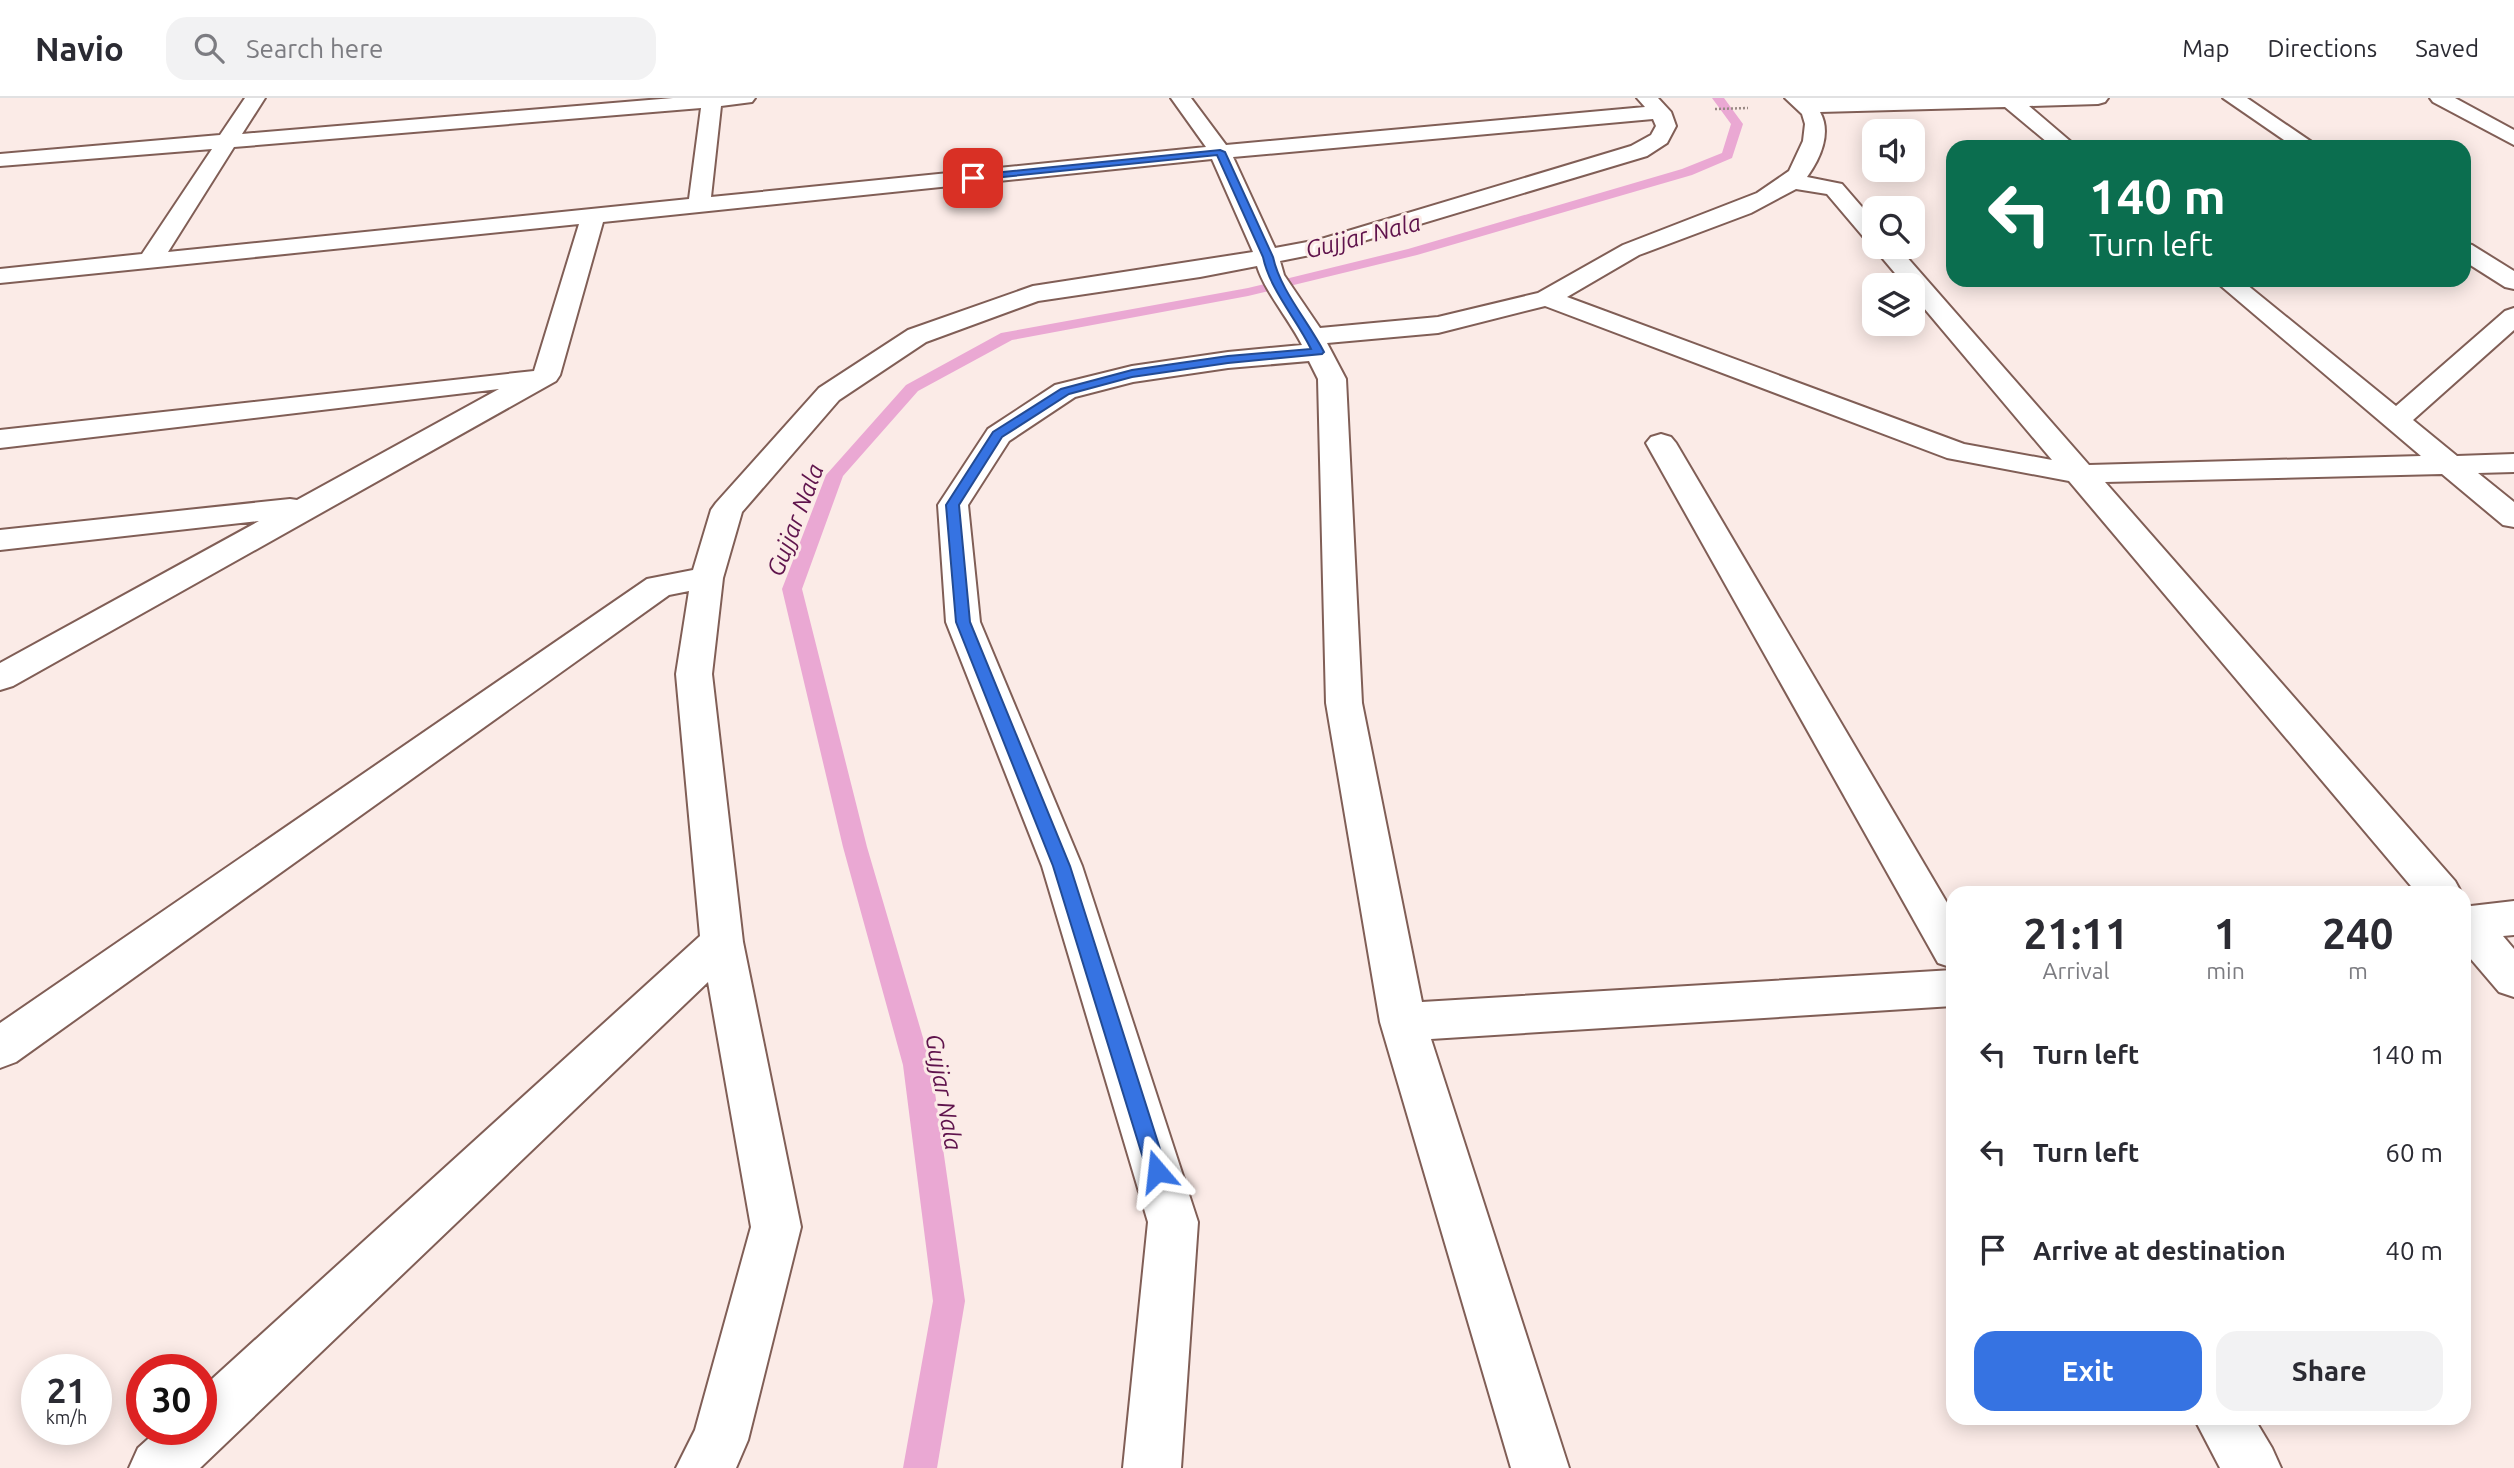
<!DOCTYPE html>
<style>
:root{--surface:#fff;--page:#f2f2f3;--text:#2b2b33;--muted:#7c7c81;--line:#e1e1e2;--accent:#3673e2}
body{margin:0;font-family:Ubuntu,sans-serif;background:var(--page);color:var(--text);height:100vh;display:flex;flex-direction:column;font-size:26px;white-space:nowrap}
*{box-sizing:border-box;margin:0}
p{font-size:23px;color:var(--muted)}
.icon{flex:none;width:38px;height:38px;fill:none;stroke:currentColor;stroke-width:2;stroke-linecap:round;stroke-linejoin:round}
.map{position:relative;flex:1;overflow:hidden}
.drawer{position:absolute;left:1946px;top:788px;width:525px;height:539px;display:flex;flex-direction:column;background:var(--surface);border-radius:21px;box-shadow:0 4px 18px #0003}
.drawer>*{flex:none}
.hud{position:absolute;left:1946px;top:42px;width:525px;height:147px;border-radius:21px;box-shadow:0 4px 18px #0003;background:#0b6e4f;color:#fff;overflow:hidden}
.buttons{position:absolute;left:1862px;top:21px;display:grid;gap:14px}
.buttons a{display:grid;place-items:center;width:63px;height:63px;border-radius:14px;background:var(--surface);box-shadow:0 4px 18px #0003;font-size:35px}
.speed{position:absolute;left:21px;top:1256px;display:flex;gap:14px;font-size:35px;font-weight:700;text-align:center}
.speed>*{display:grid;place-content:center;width:91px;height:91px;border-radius:50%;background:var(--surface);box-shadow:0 4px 18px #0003;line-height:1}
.speed small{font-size:18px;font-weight:400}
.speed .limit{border:10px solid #d22;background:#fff;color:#111}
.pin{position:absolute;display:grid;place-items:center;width:60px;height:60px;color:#fff;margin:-30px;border-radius:14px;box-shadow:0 4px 10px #0006}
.me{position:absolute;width:77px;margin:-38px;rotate:343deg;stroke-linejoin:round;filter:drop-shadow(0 0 5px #0008)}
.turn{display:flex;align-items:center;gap:24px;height:147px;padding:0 28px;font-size:32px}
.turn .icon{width:91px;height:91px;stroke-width:2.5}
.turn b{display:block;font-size:49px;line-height:60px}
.eta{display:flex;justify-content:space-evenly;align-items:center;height:119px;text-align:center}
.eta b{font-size:42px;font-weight:600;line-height:49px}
.button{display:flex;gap:14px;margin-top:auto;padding:14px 28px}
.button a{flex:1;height:80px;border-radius:21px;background:var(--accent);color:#fff;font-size:28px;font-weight:600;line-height:80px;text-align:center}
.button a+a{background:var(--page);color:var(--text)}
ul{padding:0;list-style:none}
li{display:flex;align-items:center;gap:21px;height:98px;padding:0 28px}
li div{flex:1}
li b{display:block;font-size:26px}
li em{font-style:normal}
header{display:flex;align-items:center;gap:42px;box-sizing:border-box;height:98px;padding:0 35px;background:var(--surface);border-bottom:2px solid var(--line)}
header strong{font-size:33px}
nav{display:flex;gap:38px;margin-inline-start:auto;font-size:24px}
.search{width:490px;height:63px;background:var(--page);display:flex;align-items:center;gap:18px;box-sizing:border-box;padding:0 24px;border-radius:21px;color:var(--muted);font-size:26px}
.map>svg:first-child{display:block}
</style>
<header>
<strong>Navio</strong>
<div class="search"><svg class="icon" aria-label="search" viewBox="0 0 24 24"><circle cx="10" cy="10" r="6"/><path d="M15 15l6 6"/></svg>Search here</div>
<nav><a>Map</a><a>Directions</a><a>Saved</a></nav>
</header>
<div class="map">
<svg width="2514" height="1370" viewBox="0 0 2514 1370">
<rect width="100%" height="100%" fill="#fbebe7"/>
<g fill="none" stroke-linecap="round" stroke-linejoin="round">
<path fill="#eaa8d3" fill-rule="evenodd" d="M1712 0H1724L1743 26 1732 60 1692 77 1417 157 1248 198 1012 242 918 293 843 378 802 491 867 749 931 967 965 1203 937 1370H903L933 1203 903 967 843 749 782 491 826 377 906 287 1001 235 1248 190 1408 151 1682 71 1722 55 1731 26Z"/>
<defs>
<g id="minor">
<path d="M245 0H265L242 36 673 0H755L752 4 721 8 711 99 1206 49 1171 0H1191L1226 47 1645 9 1637 0H1658L1671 14 1676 28 1667 45 1647 58 1330 153 1280 163 1284 177 1320 230 1438 219 1538 195 1623 147 1757 95 1789 73 1803 43 1805 26 1802 16 1785 0H2108L2105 4 2098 6 2029 8 2077 49H2053L2005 9 1820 14C1832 35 1820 61 1807 79L1842 86 1874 123V144L1866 142 1827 96 1796 91 1751 115 1639 157 1567 199 1964 346 2052 362 1913 197V187H1905L1873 149H1898L2089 367 2421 358 2214 182H2241L2396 308 2505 213 2514 210V232L2413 322 2457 358 2514 356V374L2478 375 2514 404V429L2503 427 2442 376 2105 384 2455 783 2461 794H2416L2069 383 1947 360 1545 208 1438 235 1327 245 1346 281 1362 605 1422 904 1953 872V908L1431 941 1569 1370H1511L1380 924 1326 605 1318 281 1309 263 1228 270 1133 284 1075 299 1009 343 968 407 980 524 1082 768 1198 1124 1181 1370H1123L1148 1124 1042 768 946 524 938 407 988 331 1055 287 1132 268 1228 254 1302 247C1290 223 1264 192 1257 168L1200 179 1038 203 926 244 839 302 742 414 723 480 712 576 743 844 801 1129 748 1342 736 1370H676L695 1332 751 1129 708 884 200 1370H129L138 1350 158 1332H201V1291L700 838 676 576 689 493 669 497 16 964 0 970V925L647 481 693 472 711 412 716 405 819 290 908 232 1033 188 1253 154 1212 61 603 124 560 277 556 283 13 588 0 592V565L259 423 0 452V432L290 401 297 402 499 291 0 350V332L534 273 579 126 0 185V171L142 156 212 51 0 68V56L220 37ZM701 10 689 101 168 154 234 49ZM1653 21 1656 28 1651 37 1631 48 1318 142 1275 150 1233 59Z"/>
<path d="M2223 0H2247L2319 49H2294Z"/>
<path d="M2430 0H2455L2514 32V47L2433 4Z"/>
<path d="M2464 145 2472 147 2514 173V191L2505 189 2464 163Z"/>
<path d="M1661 336 1671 339 1676 345 1953 815V870L1938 865 1646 345 1651 339Z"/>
<path d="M2514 803V837L2503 838 2514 851V899L2499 894 2464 853V806L2471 808Z"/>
<path d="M2194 1320H2254L2272 1350 2281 1370H2220Z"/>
</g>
</defs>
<use href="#minor" stroke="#805e56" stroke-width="4"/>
<path stroke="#998985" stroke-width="2.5" stroke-dasharray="2 2" stroke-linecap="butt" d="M1715 11 1748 10"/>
<use href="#minor" fill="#fff" fill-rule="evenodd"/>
</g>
<path fill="#3673e2" stroke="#234b93" stroke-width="2" d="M1220 52 1225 54 1273 159C1280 192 1308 223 1324 254L1322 256 1228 265 1132 279 1069 296 1002 339 959 407 970 524 1070 768 1167 1073 1164 1080 1157 1083 1150 1080 1147 1073 1053 768 956 524 946 407 993 334 1061 291 1132 272 1228 258 1311 251C1296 220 1270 192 1263 159L1217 57 973 82 969 80 973 77Z"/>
<g text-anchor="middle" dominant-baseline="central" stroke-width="6" stroke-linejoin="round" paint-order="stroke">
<g font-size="24" font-style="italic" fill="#5f134c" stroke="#fbebe7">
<text transform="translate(1363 138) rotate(-14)">Gujjar Nala</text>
<text transform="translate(795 422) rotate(-69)">Gujjar Nala</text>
<text transform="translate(944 994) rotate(80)">Gujjar Nala</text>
</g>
</g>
</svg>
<div class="buttons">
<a><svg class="icon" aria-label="sound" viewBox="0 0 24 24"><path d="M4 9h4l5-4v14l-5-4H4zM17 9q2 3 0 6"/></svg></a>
<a><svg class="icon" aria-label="search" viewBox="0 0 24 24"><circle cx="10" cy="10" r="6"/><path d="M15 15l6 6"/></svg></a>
<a><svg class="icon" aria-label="layers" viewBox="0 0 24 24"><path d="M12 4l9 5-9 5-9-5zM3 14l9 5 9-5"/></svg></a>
</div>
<div class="speed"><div>21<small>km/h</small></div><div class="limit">30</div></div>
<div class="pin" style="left:973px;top:80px;background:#d93025"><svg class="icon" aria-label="arrive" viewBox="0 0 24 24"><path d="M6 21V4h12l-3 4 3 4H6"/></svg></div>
<svg class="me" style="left:1157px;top:1073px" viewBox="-20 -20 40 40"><path d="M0-17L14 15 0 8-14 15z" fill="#3673e2" stroke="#fff" stroke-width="4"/></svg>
<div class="hud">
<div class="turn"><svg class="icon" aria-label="left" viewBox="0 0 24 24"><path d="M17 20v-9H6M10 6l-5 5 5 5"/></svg><div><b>140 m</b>Turn left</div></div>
</div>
<section class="drawer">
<div class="eta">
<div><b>21:11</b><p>Arrival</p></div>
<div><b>1</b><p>min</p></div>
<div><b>240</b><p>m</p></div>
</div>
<ul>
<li><svg class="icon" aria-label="left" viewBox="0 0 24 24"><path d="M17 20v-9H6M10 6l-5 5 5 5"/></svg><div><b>Turn left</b></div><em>140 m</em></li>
<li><svg class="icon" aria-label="left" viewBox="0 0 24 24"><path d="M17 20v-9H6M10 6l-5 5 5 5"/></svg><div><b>Turn left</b></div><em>60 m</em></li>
<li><svg class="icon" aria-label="arrive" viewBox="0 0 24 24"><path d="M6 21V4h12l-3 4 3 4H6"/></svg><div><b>Arrive at destination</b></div><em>40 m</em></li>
</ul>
<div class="button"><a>Exit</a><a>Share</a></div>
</section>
</div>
